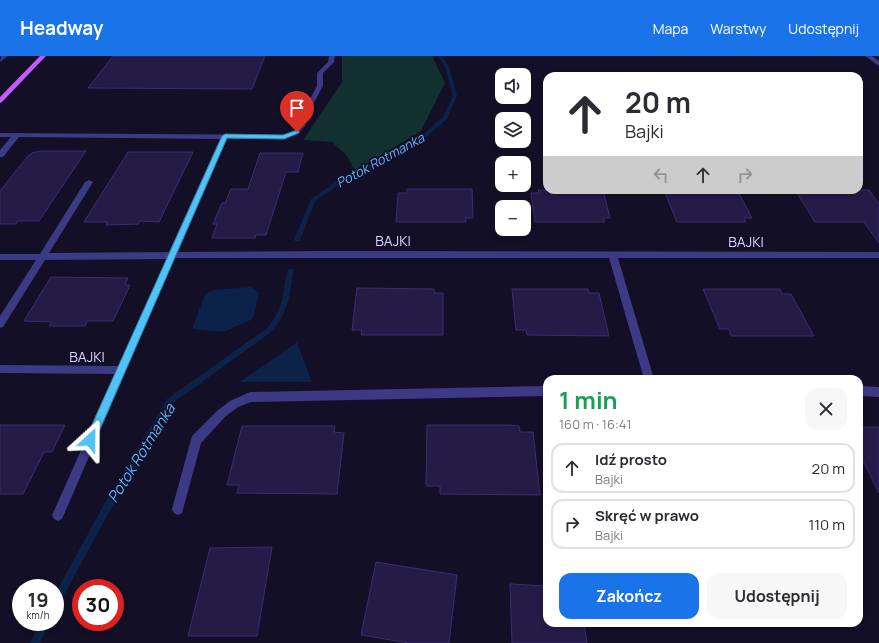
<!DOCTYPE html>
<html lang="pl">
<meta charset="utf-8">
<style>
:root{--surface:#fff;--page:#f7f7f7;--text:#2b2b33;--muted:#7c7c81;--line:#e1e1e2;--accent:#1a73e8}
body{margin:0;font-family:Manrope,sans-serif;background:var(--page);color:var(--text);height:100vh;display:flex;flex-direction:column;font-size:15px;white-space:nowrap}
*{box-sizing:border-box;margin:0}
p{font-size:13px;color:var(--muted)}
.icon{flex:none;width:22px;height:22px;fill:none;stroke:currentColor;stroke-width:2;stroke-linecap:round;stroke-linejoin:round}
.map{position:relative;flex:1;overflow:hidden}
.panel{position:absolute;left:543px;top:319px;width:320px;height:252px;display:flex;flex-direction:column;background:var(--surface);border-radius:12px;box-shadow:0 2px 6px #0003}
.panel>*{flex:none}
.guide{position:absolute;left:543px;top:16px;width:320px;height:122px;border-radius:12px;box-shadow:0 2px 6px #0003;background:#fff;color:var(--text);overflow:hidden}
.fabs{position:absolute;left:495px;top:12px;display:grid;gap:8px}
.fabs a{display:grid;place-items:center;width:36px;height:36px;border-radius:8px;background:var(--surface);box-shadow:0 2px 6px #0003;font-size:20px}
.speed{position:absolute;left:12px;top:523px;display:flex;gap:8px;font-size:20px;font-weight:700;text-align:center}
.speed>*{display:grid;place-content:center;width:52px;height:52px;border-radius:50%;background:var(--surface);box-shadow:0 2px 6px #0003;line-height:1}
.speed small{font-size:10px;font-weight:400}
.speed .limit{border:6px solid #d22;background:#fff;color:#111}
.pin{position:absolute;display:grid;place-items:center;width:34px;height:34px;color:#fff;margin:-41px -17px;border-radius:50% 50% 50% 0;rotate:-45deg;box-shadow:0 0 4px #0007}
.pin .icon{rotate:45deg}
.me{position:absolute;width:44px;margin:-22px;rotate:24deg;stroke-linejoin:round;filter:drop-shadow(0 0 3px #0008)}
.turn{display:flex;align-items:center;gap:14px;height:84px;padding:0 16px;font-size:18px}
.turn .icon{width:52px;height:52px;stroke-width:2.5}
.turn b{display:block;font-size:28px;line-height:34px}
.lanes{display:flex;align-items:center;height:38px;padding:0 16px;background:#0003;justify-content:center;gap:20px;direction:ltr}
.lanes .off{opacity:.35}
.round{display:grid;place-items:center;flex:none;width:42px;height:42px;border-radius:12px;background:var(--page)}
.overview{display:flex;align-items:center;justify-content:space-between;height:68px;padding:0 16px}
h1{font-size:24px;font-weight:700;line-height:30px;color:#1e9e55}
.button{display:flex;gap:8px;margin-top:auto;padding:8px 16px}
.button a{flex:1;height:46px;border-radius:12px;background:var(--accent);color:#fff;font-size:16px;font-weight:700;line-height:46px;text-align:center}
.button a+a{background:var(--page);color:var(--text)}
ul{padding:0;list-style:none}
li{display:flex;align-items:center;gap:12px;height:50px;margin:0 8px 6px;padding:0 8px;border:2px solid var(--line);border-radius:12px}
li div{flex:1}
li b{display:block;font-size:15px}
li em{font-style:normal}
header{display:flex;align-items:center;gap:24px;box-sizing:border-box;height:56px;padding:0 20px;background:var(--accent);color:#fff}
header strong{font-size:19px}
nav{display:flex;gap:22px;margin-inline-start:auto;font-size:14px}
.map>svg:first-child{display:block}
</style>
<header>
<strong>Headway</strong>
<nav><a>Mapa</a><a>Warstwy</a><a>Udostępnij</a></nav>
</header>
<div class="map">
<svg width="879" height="587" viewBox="0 0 879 587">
<rect width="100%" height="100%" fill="#130f26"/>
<path fill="#12302f" d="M342 0H432L445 27 421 75 355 115 347 100 332 86 303 84 342 26Z"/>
<g fill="#0c2248">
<path d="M251 231 259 237 253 263 223 276 192 273 205 238 214 234Z"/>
<path d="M297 286 312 326H240Z"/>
</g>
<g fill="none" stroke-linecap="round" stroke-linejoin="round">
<g fill="#0c2248" fill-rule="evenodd">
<path d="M437 0H441L449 10 457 40 447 63 424 83 364 117 343 126 315 145 300 184 299 185H295L294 184 311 143 339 124 360 115 420 81 443 61 453 40 445 10Z"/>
<path d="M288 213H292L293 215C290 240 288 257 270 277L173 347 108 458 58 550 55 552V538L102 452 167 343 266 273C277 261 282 249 284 233 285 226 286 219 288 213Z"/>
<path d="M40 566H50L40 587H30Z"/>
</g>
</g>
<g fill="#241b47" stroke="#3b2d73">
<path d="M113 0H265L252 33 88 32Z"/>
<path d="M40 95H86L39 165H18L16 168H0V135L27 101 32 97Z"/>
<path d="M128 96H193L159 166 140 165 138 168 106 169 107 166H84Z"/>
<path d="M260 97H303L298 116H286L266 179H256L255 182H212L217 168H213L222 147H225L231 133H248Z"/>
<path d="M407 133H472L473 162H465L466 166H396L398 137H407Z"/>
<path d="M538 134H603L610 162H603L605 166H535L531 137H539Z"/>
<path d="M671 134H737L752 162H744L746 166H677L665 137H672Z"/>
<path d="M803 134H869L879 148V187L864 166H815L797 137H805Z"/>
<path d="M51 221 128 222 125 229H130L113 265H87L85 270H49L52 266 24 265Z"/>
<path d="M357 232 434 233V237H443V279H361L362 274H352Z"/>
<path d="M512 233H588L589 237H599L609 280 527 279 526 274H516Z"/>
<path d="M703 233H780L782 238H791L814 280H731L729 273H720Z"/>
<path d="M0 369H65L52 396H44L23 438H0Z"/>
<path d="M427 369H509L519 370 520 376H533L540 439 440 438V430H426Z"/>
<path d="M242 370H335L334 376 344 377 337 438 237 437 239 429H227Z"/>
<path d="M859 371H879V437L859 397Z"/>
<path d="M272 491 257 580H188L210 492Z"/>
<path d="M376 506 457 519 449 587H409L361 579Z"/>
<path d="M510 528 547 530V567H584L587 587H512Z"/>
</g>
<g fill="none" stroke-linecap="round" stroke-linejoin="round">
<g fill="#3d3a85" fill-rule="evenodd">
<path d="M1 0H8L0 6Z"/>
<path d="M329 0H335L334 6 323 17V30L309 56 305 70 299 77 284 83H227L178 196 333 195 879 196V202H618L654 323H644L609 202H175L62 463 58 465 54 463 52 459 54 455 115 318 0 317V309L119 310 167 203 45 204 3 271 0 272V260L36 204H0V198H40L85 126 89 124 93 126 49 197 169 196 220 83 19 81 3 101H0V94L11 81H0V77L283 79 295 75 299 70 303 56 317 30V17L328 6Z"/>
<path d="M865 0H872L879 5V10Z"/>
<path d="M547 330V340L251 346 238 351 226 360 201 387 182 457 178 459 174 457 172 453 192 380 218 354 230 345 250 336Z"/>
<path d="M859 330 879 331V341L859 340Z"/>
</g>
<path fill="#c25bff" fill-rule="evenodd" d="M40 0H46L2 46 0 47V41Z"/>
</g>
<path fill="#4fc3f7" stroke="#337fa1" d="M297 74 299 75V77L284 83 227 82 94 387 90 389 87 387 85 384 222 80 225 78 283 79Z"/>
<g text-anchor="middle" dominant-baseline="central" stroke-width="3.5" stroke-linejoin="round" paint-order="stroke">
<g font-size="13" font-style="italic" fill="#62b6ff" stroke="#130f26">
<text transform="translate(380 104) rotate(-29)">Potok Rotmanka</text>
</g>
<g font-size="14" fill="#d9d4ff" stroke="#130f26">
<text x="393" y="184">BAJKI</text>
<text x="746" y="185">BAJKI</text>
<text x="87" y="300">BAJKI</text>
</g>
<g font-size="15" font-style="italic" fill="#62b6ff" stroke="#130f26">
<text transform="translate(141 397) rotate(-58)">Potok Rotmanka</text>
</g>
</g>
</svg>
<div class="fabs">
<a><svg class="icon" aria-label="sound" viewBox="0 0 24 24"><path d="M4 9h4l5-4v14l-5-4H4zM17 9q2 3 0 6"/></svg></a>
<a><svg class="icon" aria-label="layers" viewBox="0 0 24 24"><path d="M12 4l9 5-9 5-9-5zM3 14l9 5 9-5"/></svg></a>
<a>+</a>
<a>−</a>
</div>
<div class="speed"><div>19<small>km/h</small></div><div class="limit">30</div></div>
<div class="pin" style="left:297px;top:76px;background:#d93025"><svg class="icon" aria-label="arrive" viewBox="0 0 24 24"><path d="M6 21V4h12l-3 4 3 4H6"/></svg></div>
<svg class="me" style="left:90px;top:384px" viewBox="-20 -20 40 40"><path d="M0-17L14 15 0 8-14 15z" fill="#4fc3f7" stroke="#fff" stroke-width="4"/></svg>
<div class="guide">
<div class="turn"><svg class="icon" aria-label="ahead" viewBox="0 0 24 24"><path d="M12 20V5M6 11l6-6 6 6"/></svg><div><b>20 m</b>Bajki</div></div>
<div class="lanes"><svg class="icon off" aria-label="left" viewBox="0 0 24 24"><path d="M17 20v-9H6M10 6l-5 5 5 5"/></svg><svg class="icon" aria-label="ahead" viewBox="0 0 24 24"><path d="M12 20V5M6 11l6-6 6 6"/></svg><svg class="icon off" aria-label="right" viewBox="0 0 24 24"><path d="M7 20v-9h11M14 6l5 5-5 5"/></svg></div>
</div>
<section class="panel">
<div class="overview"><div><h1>1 min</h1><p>160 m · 16:41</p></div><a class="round"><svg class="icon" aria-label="close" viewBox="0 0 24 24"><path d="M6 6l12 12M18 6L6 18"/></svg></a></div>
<ul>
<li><svg class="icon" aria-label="ahead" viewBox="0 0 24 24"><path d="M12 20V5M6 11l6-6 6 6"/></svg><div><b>Idź prosto</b><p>Bajki</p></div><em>20 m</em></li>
<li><svg class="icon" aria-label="right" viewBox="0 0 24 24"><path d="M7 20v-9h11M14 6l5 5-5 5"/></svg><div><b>Skręć w prawo</b><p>Bajki</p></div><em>110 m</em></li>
</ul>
<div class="button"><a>Zakończ</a><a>Udostępnij</a></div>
</section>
</div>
